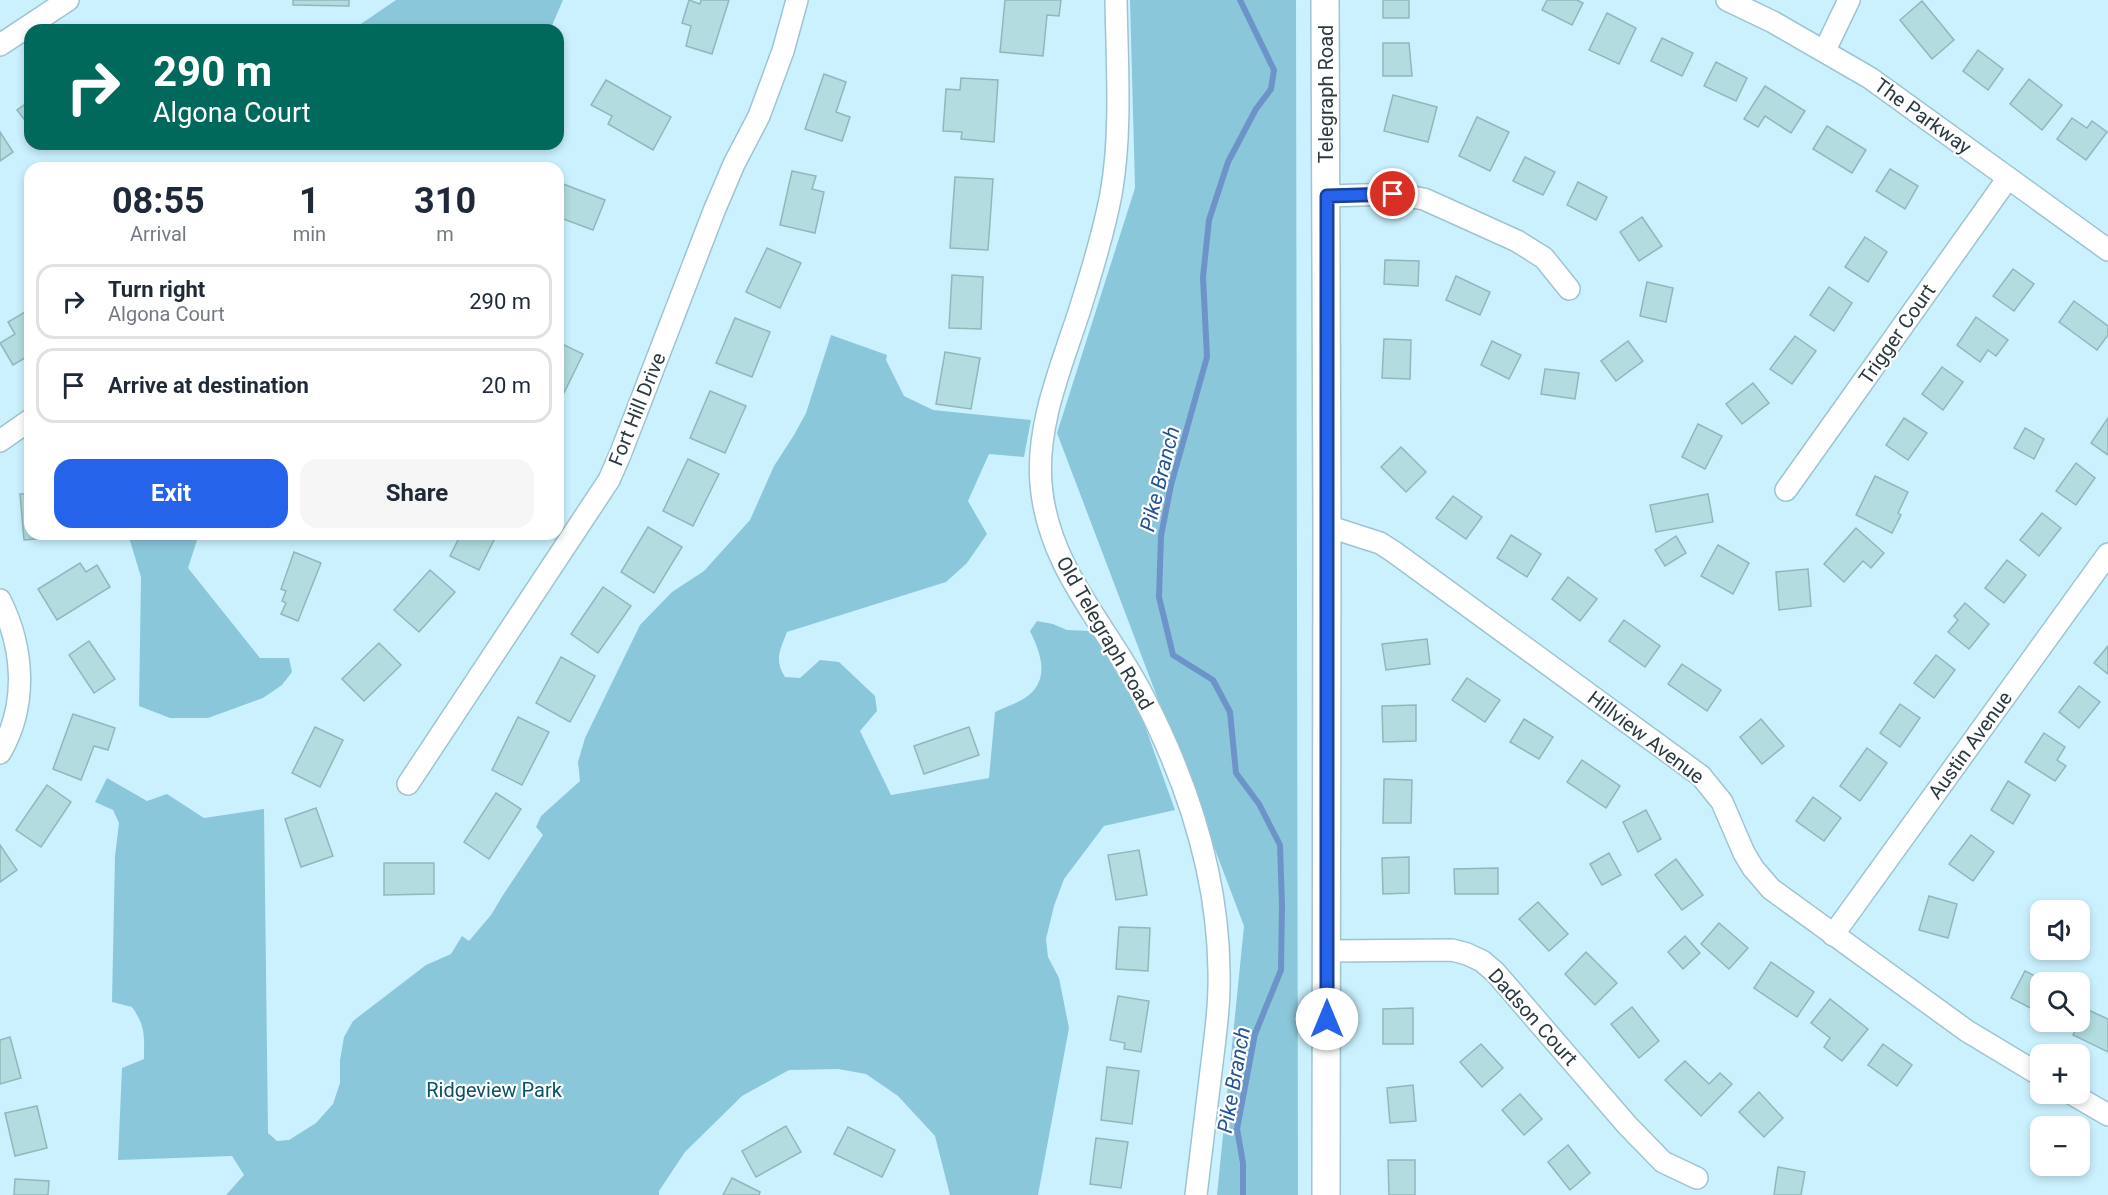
<!DOCTYPE html>
<meta charset="utf-8">
<style>
:root{--surface:#fff;--page:#f6f6f7;--text:#1f2937;--muted:#747a83;--line:#e0e1e3;--accent:#2563eb}
body{margin:0;font-family:Roboto,sans-serif;background:var(--page);color:var(--text);height:100vh;display:flex;flex-direction:column;font-size:22px;white-space:nowrap}
*{box-sizing:border-box;margin:0}
p{font-size:20px;color:var(--muted)}
.icon{flex:none;width:33px;height:33px;fill:none;stroke:currentColor;stroke-width:2;stroke-linecap:round;stroke-linejoin:round}
.map{position:relative;flex:1;overflow:hidden}
.side{position:absolute;left:24px;top:162px;width:540px;height:378px;display:flex;flex-direction:column;background:var(--surface);border-radius:18px;box-shadow:0 3px 9px #0003}
.side>*{flex:none}
.banner{position:absolute;left:24px;top:24px;width:540px;height:126px;border-radius:18px;box-shadow:0 3px 9px #0003;background:#00695c;color:#fff;overflow:hidden}
.fabs{position:absolute;left:2030px;top:900px;display:grid;gap:12px}
.fabs a{display:grid;place-items:center;width:60px;height:60px;border-radius:12px;background:var(--surface);box-shadow:0 3px 9px #0003;font-size:30px}
.pin{position:absolute;display:grid;place-items:center;width:51px;height:51px;color:#fff;margin:-26px;border:3px solid #fff;border-radius:50%;box-shadow:0 2px 6px #0007}
.me{position:absolute;width:66px;margin:-33px;rotate:0deg;stroke-linejoin:round;filter:drop-shadow(0 0 4px #0008)}
.turn{display:flex;align-items:center;gap:21px;height:126px;padding:0 30px;font-size:27px}
.turn .icon{width:78px;height:78px;stroke-width:2.5}
.turn b{display:block;font-size:42px;line-height:51px}
.eta{display:flex;justify-content:space-evenly;align-items:center;height:102px;text-align:center}
.eta b{font-size:36px;font-weight:700;line-height:42px}
.action{display:flex;gap:12px;margin-top:auto;padding:12px 30px}
.action a{flex:1;height:69px;border-radius:18px;background:var(--accent);color:#fff;font-size:24px;font-weight:700;line-height:69px;text-align:center}
.action a+a{background:var(--page);color:var(--text)}
ul{padding:0;list-style:none}
li{display:flex;align-items:center;gap:18px;height:75px;margin:0 12px 9px;padding:0 18px;border:3px solid var(--line);border-radius:18px}
li div{flex:1}
li b{display:block;font-size:22px}
li em{font-style:normal}
.map>svg:first-child{display:block}
</style>
<div class="map">
<svg width="2108" height="1195" viewBox="0 0 2108 1195">
<rect width="100%" height="100%" fill="#cbf1fe"/>
<g fill="#8bc7da">
<path d="M396 0H563L550 30H352Z"/>
<path d="M1130 0H1296L1298 1195H1217L1244 926 1057 433 1135 188Z"/>
<path d="M831 335 887 355 886 360 904 396 933 410 1031 420 1024 457 989 454 968 501 987 534 967 563 946 582 787 632C780 650 774 660 785 677L800 678 820 660 839 662 875 696 877 711 860 731 891 795 989 778 995 712C1004 707 1016 704 1025 698 1051 680 1041 654 1030 631L1037 621 1053 624 1067 630 1091 631 1132 690 1175 810 1104 826 1064 879 1054 906 1046 939 1048 957 1059 978 1069 1028 1038 1195H950L935 1136 898 1096 866 1074 838 1069 789 1070 742 1096 685 1152 659 1191V1195H226L244 1175 232 1156 118 1160 122 1068 144 1059C144 1036 146 1027 132 1007L112 1002 115 856 119 823 113 810 95 802 107 778 147 801 167 794 204 818 264 809 268 1133 277 1141 289 1140 316 1123 333 1104 340 1083V1060L344 1037 353 1021 426 965 451 954 462 936 469 941 491 915 503 895 543 835 536 827 541 816 580 781 578 762 585 738 640 625 672 592 704 571 750 520 774 466 794 435 806 413Z"/>
<path d="M128 534H199L188 568 260 658H289L292 672 282 685 263 698 208 718H170L139 706 141 577Z"/>
</g>
<g fill="none" stroke-linecap="round" stroke-linejoin="round">
<path stroke="#6d94c8" stroke-width="6" d="M1240 0 1274 70 1271 89 1256 109 1228 162 1209 220 1203 277 1207 357 1171 485 1161 536 1159 597 1173 655 1213 680 1230 712 1236 773 1259 804 1280 845 1282 905 1281 970 1255 1034 1237 1129 1243 1163V1195"/>
</g>
<g fill="#b2dcdf" stroke="#90b8bb" stroke-width="1.5">
<path d="M293 0H349V6L293 5Z"/>
<path d="M689 0 700 4 701 0H729L712 54 686 46 691 26 682 23Z"/>
<path d="M1005 0H1061L1059 16 1047 15 1043 56 1000 52Z"/>
<rect x="1383" y="0" width="26" height="18"/>
<path d="M1547 0H1577L1583 3 1572 25 1542 10Z"/>
<path d="M1922 1 1954 40 1932 59 1900 20Z"/>
<path d="M1607 13 1636 28 1619 64 1589 50Z"/>
<path d="M1662 38 1693 53 1682 76 1651 61Z"/>
<path d="M1383 43H1409L1412 76H1383Z"/>
<path d="M1978 50 2003 69 1988 90 1963 71Z"/>
<path d="M1716 62 1747 78 1736 101 1704 86Z"/>
<path d="M824 74 846 82 836 112 850 117 842 141 805 129Z"/>
<path d="M961 78 998 80 994 142 961 139 962 132 943 131 946 89 960 90Z"/>
<path d="M2029 79 2062 105 2042 130 2010 104Z"/>
<path d="M606 80 671 117 653 150 608 124 612 116 591 105Z"/>
<path d="M1765 86 1805 111 1791 133 1765 116 1758 127 1744 119Z"/>
<path d="M1393 95 1437 107 1428 142 1384 131Z"/>
<path d="M30 101V127L17 110Z"/>
<path d="M1477 117 1509 132 1490 171 1459 156Z"/>
<path d="M2072 118 2087 128 2092 121 2107 132 2086 160 2057 139Z"/>
<path d="M1827 126 1866 150 1852 173 1813 149Z"/>
<path d="M0 132 13 152 0 161Z"/>
<path d="M1525 157 1555 172 1543 195 1513 181Z"/>
<path d="M1890 169 1918 186 1905 209 1876 191Z"/>
<path d="M792 171 816 176 812 189 824 192 815 233 780 225Z"/>
<path d="M955 177 993 179 988 250 950 248Z"/>
<path d="M558 182 605 200 593 230 558 217Z"/>
<path d="M1578 182 1607 197 1596 220 1567 205Z"/>
<path d="M1642 217 1662 246 1639 261 1620 232Z"/>
<path d="M1865 237 1887 252 1868 282 1845 267Z"/>
<path d="M767 248 801 263 780 308 746 292Z"/>
<path d="M1385 260 1419 261 1418 286 1384 284Z"/>
<path d="M2013 269 2034 284 2014 311 1993 296Z"/>
<path d="M952 275 983 277 981 329 949 328Z"/>
<path d="M1456 276 1490 292 1480 315 1446 300Z"/>
<path d="M1647 282 1673 288 1666 322 1640 316Z"/>
<path d="M1829 287 1852 303 1834 331 1810 315Z"/>
<path d="M2074 301 2108 326V335L2097 350 2059 322Z"/>
<path d="M30 309V355L13 365 0 343 15 334 8 322Z"/>
<path d="M1976 317 2008 340 1996 356 1988 350 1980 362 1957 345Z"/>
<path d="M735 318 770 332 752 377 716 363Z"/>
<path d="M1795 336 1816 351 1792 384 1770 369Z"/>
<path d="M1384 339 1411 340 1410 379 1382 378Z"/>
<path d="M1492 341 1521 355 1509 379 1481 365Z"/>
<path d="M1628 341 1643 361 1616 381 1601 361Z"/>
<path d="M558 342 583 354 561 399 558 397Z"/>
<path d="M945 352 980 358 971 409 936 404Z"/>
<path d="M1942 367 1963 382 1943 410 1922 394Z"/>
<path d="M1545 369 1579 373 1575 399 1541 394Z"/>
<path d="M1753 383 1769 403 1742 424 1726 404Z"/>
<path d="M710 391 746 406 725 453 690 438Z"/>
<path d="M1904 418 1927 433 1908 460 1886 445Z"/>
<path d="M2108 418V455L2091 443Z"/>
<path d="M1698 424 1722 436 1705 469 1682 457Z"/>
<path d="M2025 428 2044 439 2034 459 2014 448Z"/>
<path d="M1401 447 1426 472 1406 492 1381 467Z"/>
<path d="M688 459 719 474 693 526 663 511Z"/>
<path d="M2076 463 2095 478 2076 505 2056 491Z"/>
<path d="M1875 476 1908 492 1898 513 1901 515 1892 533 1856 515Z"/>
<path d="M20 494H30V534H60V537L24 540Z"/>
<path d="M1708 494 1713 522 1656 532 1650 505Z"/>
<path d="M1453 496 1482 517 1466 539 1436 518Z"/>
<path d="M2042 513 2061 528 2039 556 2020 540Z"/>
<path d="M648 527 682 547 654 593 621 572Z"/>
<path d="M1856 528 1884 553 1871 568 1863 561 1844 582 1824 564Z"/>
<path d="M461 534H497L479 570 450 556Z"/>
<path d="M1511 535 1541 554 1527 577 1497 558Z"/>
<path d="M1676 536 1686 553 1665 566 1655 550Z"/>
<path d="M1718 545 1749 563 1733 594 1701 576Z"/>
<path d="M294 552 321 563 298 621 281 614 286 603 282 601 286 591 281 589Z"/>
<path d="M2007 560 2026 575 2004 603 1985 588Z"/>
<path d="M80 563 86 572 97 565 110 587 57 620 38 589Z"/>
<path d="M1808 569 1811 606 1779 610 1776 572Z"/>
<path d="M430 570 455 592 419 632 394 610Z"/>
<path d="M1568 577 1597 599 1580 621 1552 599Z"/>
<path d="M603 587 631 606 598 653 571 634Z"/>
<path d="M1965 603 1989 624 1969 649 1948 632 1958 620 1954 616Z"/>
<path d="M1624 620 1660 646 1645 667 1609 641Z"/>
<path d="M1427 639 1430 664 1386 670 1382 644Z"/>
<path d="M89 641 115 679 94 693 69 655Z"/>
<path d="M379 643 401 665 364 701 342 679Z"/>
<path d="M2108 646V674L2094 663Z"/>
<path d="M1936 655 1955 670 1934 698 1914 683Z"/>
<path d="M561 657 595 676 570 722 536 703Z"/>
<path d="M1682 664 1721 690 1707 711 1668 684Z"/>
<path d="M1467 678 1500 700 1485 722 1452 700Z"/>
<path d="M2079 686 2100 702 2079 728 2059 712Z"/>
<path d="M1900 704 1920 718 1900 747 1880 733Z"/>
<path d="M1416 705V741L1383 742 1382 706Z"/>
<path d="M73 714 115 728 108 750 94 746 81 780 53 769Z"/>
<path d="M518 717 549 732 522 785 492 770Z"/>
<path d="M1524 719 1553 737 1539 759 1510 742Z"/>
<path d="M1761 719 1784 746 1762 764 1740 737Z"/>
<path d="M315 727 343 740 320 787 292 773Z"/>
<path d="M969 727 979 755 924 774 914 746Z"/>
<path d="M2044 733 2065 747 2057 760 2066 766 2055 781 2025 762Z"/>
<path d="M1867 748 1887 763 1860 801 1840 786Z"/>
<path d="M1582 760 1620 786 1606 808 1567 782Z"/>
<path d="M1384 779 1412 780 1411 823H1383Z"/>
<path d="M2008 781 2030 795 2013 824 1991 810Z"/>
<path d="M47 785 71 802 41 847 16 830Z"/>
<path d="M496 793 521 809 489 859 464 842Z"/>
<path d="M1813 797 1841 818 1824 841 1796 821Z"/>
<path d="M316 808 333 856 301 867 285 819Z"/>
<path d="M1646 810 1661 839 1638 852 1623 822Z"/>
<path d="M1971 835 1994 852 1973 881 1949 864Z"/>
<path d="M0 845 17 870 0 882Z"/>
<path d="M1139 850 1147 895 1116 900 1108 855Z"/>
<path d="M1609 853 1621 875 1602 885 1590 864Z"/>
<path d="M1409 857V893L1383 894 1382 858Z"/>
<path d="M1676 859 1703 895 1682 910 1655 875Z"/>
<path d="M384 863H434V894L384 895Z"/>
<path d="M1498 868V894H1455L1454 869Z"/>
<path d="M1929 896 1957 904 1948 938 1919 930Z"/>
<path d="M1538 902 1568 934 1549 951 1519 919Z"/>
<path d="M1719 923 1748 948 1729 969 1701 944Z"/>
<path d="M1119 927 1150 928 1148 971 1116 969Z"/>
<path d="M1685 936 1700 953 1683 969 1668 952Z"/>
<path d="M1586 952 1617 983 1595 1005 1565 974Z"/>
<path d="M1771 962 1814 992 1797 1017 1754 988Z"/>
<path d="M2025 971 2047 982H2040V1013L2011 998Z"/>
<path d="M1118 996 1149 1001 1141 1052 1124 1049 1125 1043 1110 1040Z"/>
<path d="M1830 999 1868 1029 1842 1061 1824 1047 1830 1038 1811 1023Z"/>
<path d="M1632 1007 1659 1041 1639 1058 1611 1024Z"/>
<path d="M1413 1008V1044H1383V1009Z"/>
<path d="M2086 1009 2108 1019V1052L2073 1035Z"/>
<path d="M10 1037 21 1078 0 1084V1040Z"/>
<path d="M1481 1044 1503 1068 1482 1087 1460 1062Z"/>
<path d="M1883 1044 1912 1065 1897 1086 1868 1065Z"/>
<path d="M1685 1061 1709 1084 1720 1073 1732 1084 1701 1116 1665 1080Z"/>
<path d="M1107 1067 1139 1071 1132 1124 1101 1120Z"/>
<path d="M1413 1085 1416 1121 1390 1123 1387 1088Z"/>
<path d="M1759 1092 1783 1118 1764 1137 1739 1112Z"/>
<path d="M1520 1094 1542 1119 1524 1135 1502 1110Z"/>
<path d="M37 1106 47 1148 15 1156 5 1113Z"/>
<path d="M786 1126 801 1152 756 1177 742 1151Z"/>
<path d="M848 1127 895 1150 882 1177 834 1154Z"/>
<path d="M1096 1138 1128 1142 1121 1188 1090 1184Z"/>
<path d="M1568 1145 1590 1173 1570 1190 1548 1162Z"/>
<path d="M1388 1160H1415V1195H1389Z"/>
<path d="M1778 1167 1805 1172 1801 1195H1774Z"/>
<path d="M732 1178 760 1192 759 1195H723Z"/>
<path d="M15 1179 49 1181 48 1195H14Z"/>
</g>
<g fill="none" stroke-linecap="round" stroke-linejoin="round">
<defs>
<g id="minor">
<path d="M1116 0C1117 61 1122 134 1111 194 1104 232 1092 271 1080 309 1062 365 1036 424 1041 484 1048 569 1107 625 1143 696 1187 781 1218 875 1219 971 1220 1004 1215 1038 1211 1071 1206 1112 1201 1154 1196 1195"/>
<path d="M1727 0 1773 22 1870 78 2108 250"/>
<path d="M0 45 68 0"/>
<path d="M1825 50 1849 0"/>
<path d="M1327 196 1393 194 1424 199 1517 241 1544 258 1569 289"/>
<path d="M0 441 30 420"/>
<path d="M1786 490 2008 178"/>
<path d="M1327 526 1380 543 1394 552 1701 776 1722 802 1744 853 1753 868 1771 889 1967 1031 2040 1075"/>
<path d="M0 600C24 648 28 705 0 753"/>
<path d="M408 784 609 480 620 455 714 211 734 164 759 116 783 51 797 0"/>
<path d="M1833 935 2108 554"/>
<path d="M1328 951 1452 950 1467 954 1482 961 1495 972 1627 1125 1663 1162 1697 1178"/>
<path d="M2072 1094 2108 1115"/>
</g>
<path id="major" d="M1325 0 1327 526 1326 1195"/>
</defs>
<use href="#minor" stroke="#9fc4d1" stroke-width="24"/>
<use href="#major" stroke="#9fc4d1" stroke-width="30"/>
<use href="#minor" stroke="#fff" stroke-width="21"/>
<use href="#major" stroke="#fff" stroke-width="27"/>
</g>
<g fill="none" stroke-linecap="round" stroke-linejoin="round">
<defs>
<path id="route" d="M1327 1019V196L1393 194"/>
</defs>
<use href="#route" stroke="#184099" stroke-width="15"/>
<use href="#route" stroke="#2563eb" stroke-width="10"/>
</g>
<g text-anchor="middle" dominant-baseline="central" stroke-width="4.5" stroke-linejoin="round" paint-order="stroke">
<g font-size="20" fill="#2b3a3f" stroke="#fff">
<text transform="translate(1326 94) rotate(-90)">Telegraph Road</text>
<text transform="translate(1923 116) rotate(36)">The Parkway</text>
<text transform="translate(1897 334) rotate(-55)">Trigger Court</text>
<text transform="translate(637 409) rotate(-68)">Fort Hill Drive</text>
<text transform="translate(1105 633) rotate(60)">Old Telegraph Road</text>
<text transform="translate(1646 737) rotate(37)">Hillview Avenue</text>
<text transform="translate(1970 745) rotate(-54)">Austin Avenue</text>
<text transform="translate(1533 1017) rotate(48)">Dadson Court</text>
</g>
<g font-size="20" fill="#075265" stroke="#fff">
<text x="494" y="1090">Ridgeview Park</text>
</g>
<g font-size="21" font-style="italic" fill="#235697" stroke="#fff">
<text transform="translate(1160 479) rotate(-76)">Pike Branch</text>
<text transform="translate(1234 1080) rotate(-80)">Pike Branch</text>
</g>
</g>
</svg>
<div class="fabs">
<a><svg class="icon" aria-label="sound" viewBox="0 0 24 24"><path d="M4 9h4l5-4v14l-5-4H4zM17 9q2 3 0 6"/></svg></a>
<a><svg class="icon" aria-label="search" viewBox="0 0 24 24"><circle cx="10" cy="10" r="6"/><path d="M15 15l6 6"/></svg></a>
<a>+</a>
<a>−</a>
</div>
<div class="pin" style="left:1393px;top:194px;background:#d93025"><svg class="icon" aria-label="arrive" viewBox="0 0 24 24"><path d="M6 21V4h12l-3 4 3 4H6"/></svg></div>
<svg class="me" style="left:1327px;top:1019px" viewBox="-20 -20 40 40"><circle r="19" fill="#fff"/><path d="M0-13L10 11 0 6-10 11z" fill="#2563eb"/></svg>
<div class="banner">
<div class="turn"><svg class="icon" aria-label="right" viewBox="0 0 24 24"><path d="M7 20v-9h11M14 6l5 5-5 5"/></svg><div><b>290 m</b>Algona Court</div></div>
</div>
<section class="side">
<div class="eta">
<div><b>08:55</b><p>Arrival</p></div>
<div><b>1</b><p>min</p></div>
<div><b>310</b><p>m</p></div>
</div>
<ul>
<li><svg class="icon" aria-label="right" viewBox="0 0 24 24"><path d="M7 20v-9h11M14 6l5 5-5 5"/></svg><div><b>Turn right</b><p>Algona Court</p></div><em>290 m</em></li>
<li><svg class="icon" aria-label="arrive" viewBox="0 0 24 24"><path d="M6 21V4h12l-3 4 3 4H6"/></svg><div><b>Arrive at destination</b></div><em>20 m</em></li>
</ul>
<div class="action"><a>Exit</a><a>Share</a></div>
</section>
</div>
